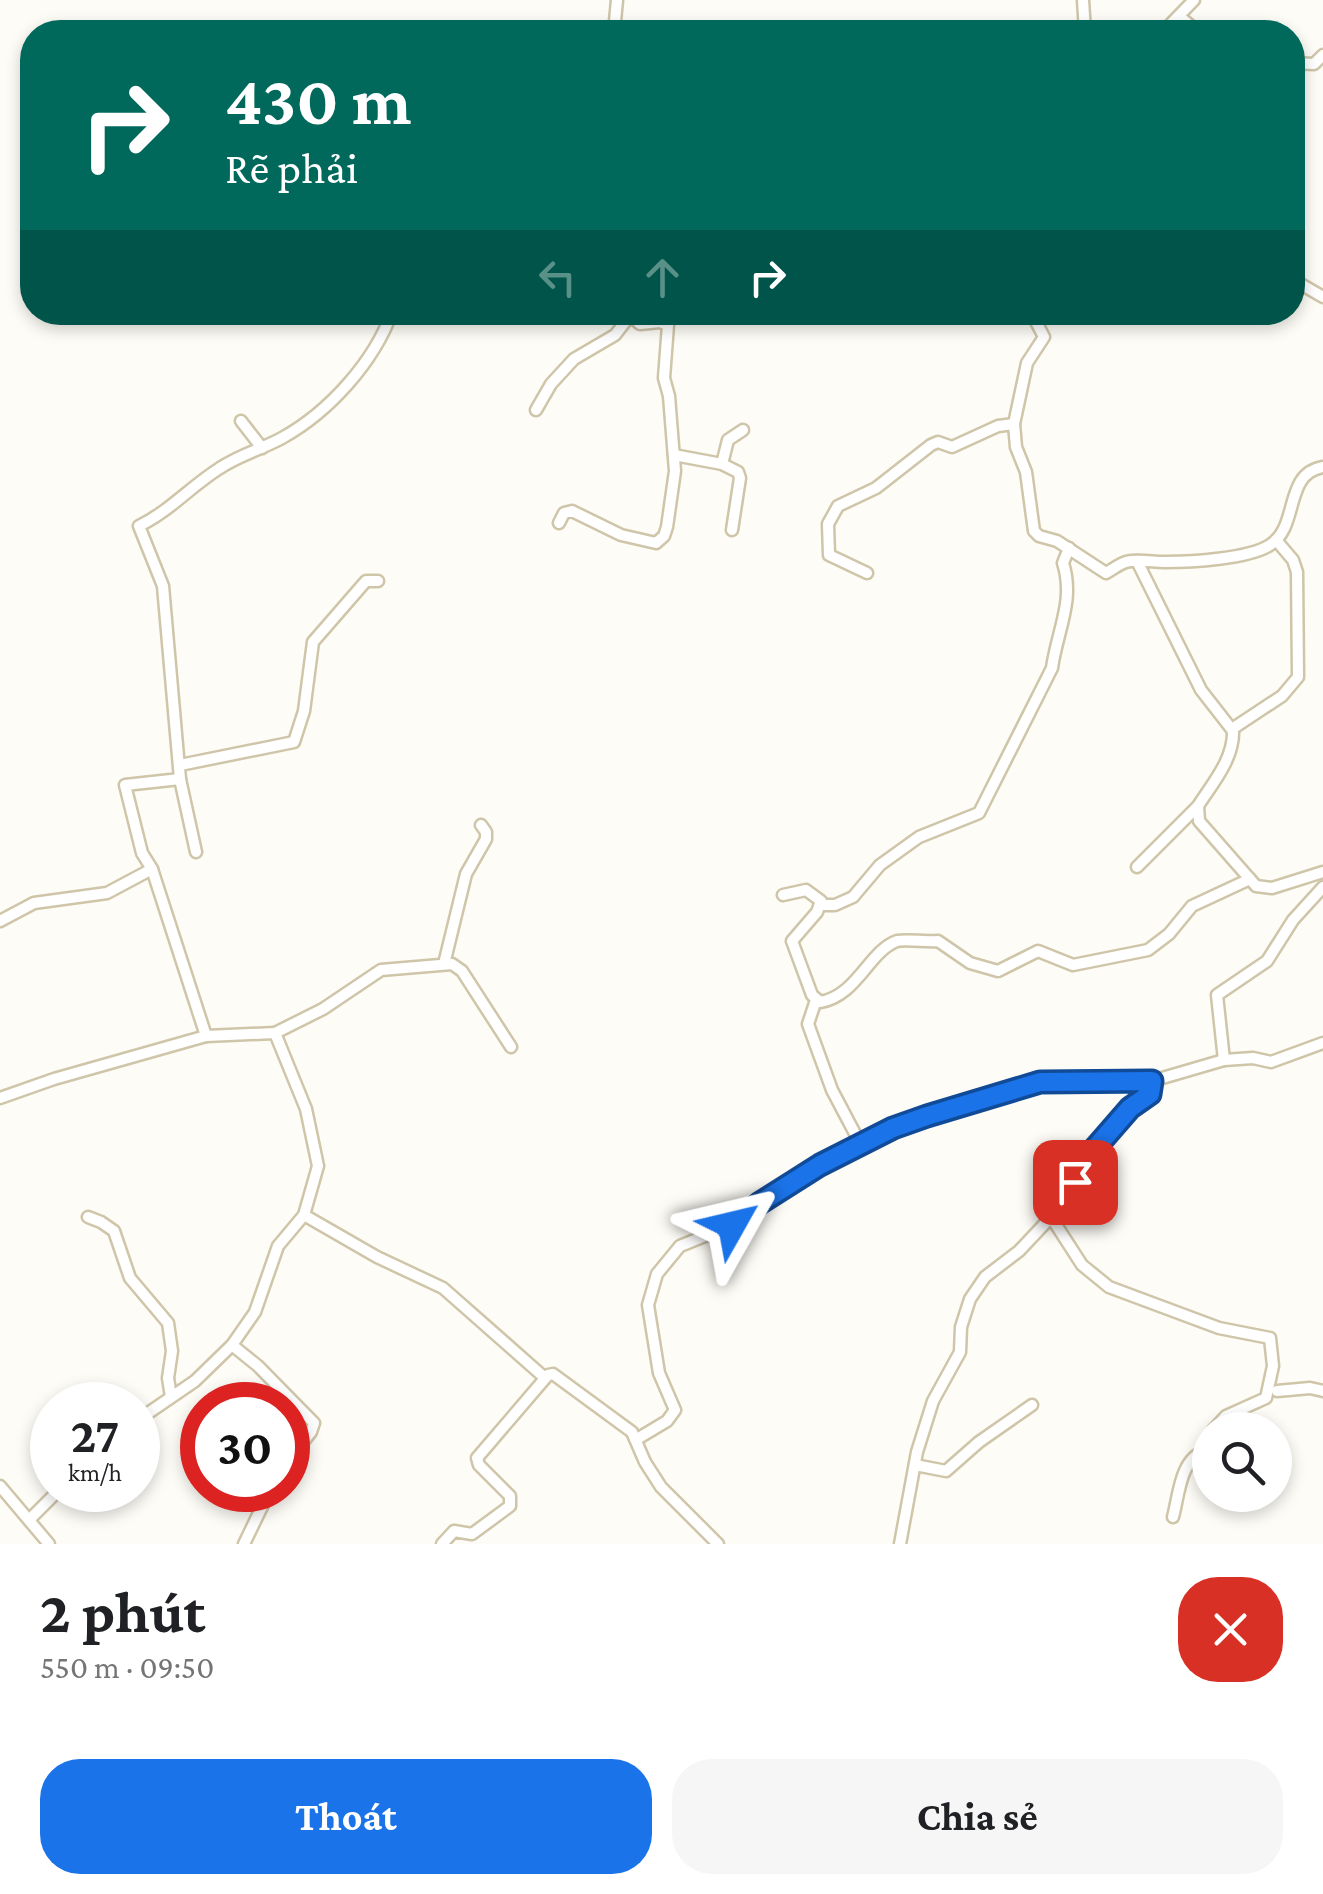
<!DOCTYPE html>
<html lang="vi">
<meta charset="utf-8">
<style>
:root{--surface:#fff;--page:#f6f6f6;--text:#202124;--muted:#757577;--accent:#1a73e8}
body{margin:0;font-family:"Crimson Pro",serif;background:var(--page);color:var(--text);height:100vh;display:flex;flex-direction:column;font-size:38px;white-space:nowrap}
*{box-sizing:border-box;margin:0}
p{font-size:32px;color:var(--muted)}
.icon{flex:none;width:55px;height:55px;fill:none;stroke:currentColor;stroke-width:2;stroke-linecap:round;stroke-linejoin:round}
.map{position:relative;height:1544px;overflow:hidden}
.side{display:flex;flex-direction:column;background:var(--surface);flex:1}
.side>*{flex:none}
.top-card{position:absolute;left:20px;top:20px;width:1285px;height:305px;border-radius:40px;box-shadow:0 5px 15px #0003;background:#00695c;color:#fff;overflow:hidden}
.tools{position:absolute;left:1192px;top:1412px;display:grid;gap:20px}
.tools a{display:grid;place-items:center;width:100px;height:100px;border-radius:50%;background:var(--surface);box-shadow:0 5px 15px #0003;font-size:50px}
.speed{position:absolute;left:30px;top:1382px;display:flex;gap:20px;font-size:50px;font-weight:700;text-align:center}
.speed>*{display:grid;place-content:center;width:130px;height:130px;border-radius:50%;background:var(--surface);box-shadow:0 5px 15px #0003;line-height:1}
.speed small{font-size:25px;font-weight:400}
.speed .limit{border:15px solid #d22;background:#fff;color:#111}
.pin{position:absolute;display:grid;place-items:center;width:85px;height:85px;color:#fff;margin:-42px;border-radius:20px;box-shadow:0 5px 15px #0006}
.me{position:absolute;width:110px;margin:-55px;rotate:53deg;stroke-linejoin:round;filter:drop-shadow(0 0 8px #0008)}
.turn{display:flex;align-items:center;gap:35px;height:210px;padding:0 40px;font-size:45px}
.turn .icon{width:130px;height:130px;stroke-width:2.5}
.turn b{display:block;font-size:70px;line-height:85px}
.lanes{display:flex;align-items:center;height:95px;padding:0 40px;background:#0003;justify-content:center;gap:50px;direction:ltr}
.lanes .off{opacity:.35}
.round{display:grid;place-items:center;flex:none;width:105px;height:105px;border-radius:40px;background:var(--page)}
.headline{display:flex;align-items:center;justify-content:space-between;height:170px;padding:0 40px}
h1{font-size:60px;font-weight:700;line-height:75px}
.action{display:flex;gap:20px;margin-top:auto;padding:20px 40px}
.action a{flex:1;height:115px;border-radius:40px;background:var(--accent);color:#fff;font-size:40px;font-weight:700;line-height:115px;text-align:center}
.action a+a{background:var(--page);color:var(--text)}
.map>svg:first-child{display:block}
</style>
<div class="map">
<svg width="1323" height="1544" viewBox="0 0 1323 1544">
<rect width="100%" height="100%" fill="#fefcf6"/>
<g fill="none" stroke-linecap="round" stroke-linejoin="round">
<defs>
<g id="minor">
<path d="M1083 0 1085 32"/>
<path d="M1179 16 1198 32"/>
<path d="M614 32 617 0"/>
<path d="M1163 32 1194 0"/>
<path d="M1292 63 1314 64 1323 55"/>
<path d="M1292 279 1323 297"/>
<path d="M1031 312 1044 337 1027 363 1014 424 1016 447 1026 472 1034 531 1039 536 1057 541 1106 573C1112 570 1119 564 1126 562 1137 559 1153 562 1164 562 1191 562 1248 559 1270 545 1300 526 1283 474 1323 467"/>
<path d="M536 410 551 384 574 359 615 335 629 317"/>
<path d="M241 421 262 448"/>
<path d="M674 455 722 464 738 472 740 478 732 530"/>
<path d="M722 464 728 440 743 430"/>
<path d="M559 523 564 513 572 511 621 535 656 543 664 536 667 527 675 471 669 396 664 378 668 325 660 322 640 324 626 312"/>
<path d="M1137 561 1201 690 1233 731C1234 759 1212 784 1198 806L1199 821 1256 886 1272 888 1323 872"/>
<path d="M867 573 829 555 828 524 838 506 876 488 931 445 938 442 952 447 998 426 1014 424"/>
<path d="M1232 729 1282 696 1298 677 1297 572 1293 560 1276 540"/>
<path d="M180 765 294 742 304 711 313 642 366 581H378"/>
<path d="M196 852 180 779 163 586 139 526C170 511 191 486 220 468 239 455 262 449 282 438 329 412 374 362 392 312"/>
<path d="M1137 867 1197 807"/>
<path d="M783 895 806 890 821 901 817 912 792 941 812 995 820 1002C857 996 869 951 897 941 905 939 927 942 938 941L970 963 998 971 1038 951 1073 965 1148 950 1169 934 1192 906 1250 879"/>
<path d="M822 905H835L853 897 880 865 919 837 979 813 1052 668C1057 631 1075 601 1063 563L1069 548"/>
<path d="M0 921 34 903 107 893 152 869"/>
<path d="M444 964 466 874 486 839V832L481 825"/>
<path d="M816 1000 808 1024 832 1090 861 1145"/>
<path d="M275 1033 323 1009 381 970 452 964 462 971 511 1047"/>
<path d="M1224 1060 1217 995 1267 961 1293 920 1323 887"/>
<path d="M0 1098 54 1079 206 1036"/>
<path d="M304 1215 377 1257 443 1288 545 1378"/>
<path d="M88 1217 101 1222 114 1231 130 1278 168 1323 172 1351 168 1378 171 1397"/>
<path d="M1051 1217 1082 1265 1109 1287 1219 1328 1270 1338 1273 1366 1266 1398 1226 1416 1213 1430"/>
<path d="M232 1345 258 1366 314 1423 311 1432 288 1461"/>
<path d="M1277 1391 1310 1388 1323 1391"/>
<path d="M138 1420 195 1381 232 1345 255 1312 278 1246 304 1215 318 1166 306 1109 275 1033 206 1036 152 869 142 853 125 785 180 779"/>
<path d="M637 1439 667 1421 675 1410 659 1373 648 1305 657 1274 680 1246 732 1225 760 1203 820 1165 893 1128 1030 1084 1051 1080 1152 1081 1224 1060 1253 1058 1271 1062 1323 1043"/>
<path d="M915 1465 946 1471 979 1442 1032 1405"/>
<path d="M0 1486 49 1544"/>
<path d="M1173 1517C1179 1495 1180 1459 1205 1451L1210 1439"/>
<path d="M30 1519 59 1490"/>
<path d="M244 1544 270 1490"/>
<path d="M442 1544 454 1531 472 1534 510 1506V1496L479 1465 477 1458 548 1375 553 1374 632 1432 645 1462 661 1487 718 1544"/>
<path d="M900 1544 917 1452 933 1401 960 1352 961 1327 970 1299 985 1277 1019 1251 1051 1217 1064 1201 1090 1154 1128 1111 1150 1094 1152 1081"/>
</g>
</defs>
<use href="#minor" stroke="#cfc5a9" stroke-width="15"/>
<use href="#minor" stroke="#fff" stroke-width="10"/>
</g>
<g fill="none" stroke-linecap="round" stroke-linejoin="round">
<defs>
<path id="route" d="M732 1225 760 1203 820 1165 893 1128 927 1116 1040 1082 1152 1081 1150 1094 1130 1108 1090 1154 1075 1182"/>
</defs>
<use href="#route" stroke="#114b97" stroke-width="25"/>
<use href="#route" stroke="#1a73e8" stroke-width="18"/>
</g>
</svg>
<div class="tools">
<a><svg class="icon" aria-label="search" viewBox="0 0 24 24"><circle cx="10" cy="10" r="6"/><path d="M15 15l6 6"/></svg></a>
</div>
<div class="speed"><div>27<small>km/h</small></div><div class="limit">30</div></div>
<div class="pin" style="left:1075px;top:1182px;background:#d93025"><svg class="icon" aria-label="arrive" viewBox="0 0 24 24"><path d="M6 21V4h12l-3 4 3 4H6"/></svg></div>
<svg class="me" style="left:732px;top:1225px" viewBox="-20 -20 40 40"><path d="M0-17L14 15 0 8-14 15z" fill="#1a73e8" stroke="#fff" stroke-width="4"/></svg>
<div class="top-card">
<div class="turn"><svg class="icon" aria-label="right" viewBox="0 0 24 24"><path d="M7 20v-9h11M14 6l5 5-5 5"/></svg><div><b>430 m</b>Rẽ phải</div></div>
<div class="lanes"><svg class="icon off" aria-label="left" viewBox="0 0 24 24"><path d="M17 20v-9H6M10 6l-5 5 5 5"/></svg><svg class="icon off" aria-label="ahead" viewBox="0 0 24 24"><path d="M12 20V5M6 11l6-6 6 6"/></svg><svg class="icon" aria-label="right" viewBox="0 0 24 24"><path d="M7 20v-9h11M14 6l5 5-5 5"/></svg></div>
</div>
</div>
<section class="side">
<div class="headline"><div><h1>2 phút</h1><p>550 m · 09:50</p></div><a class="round" style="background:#d93025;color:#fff"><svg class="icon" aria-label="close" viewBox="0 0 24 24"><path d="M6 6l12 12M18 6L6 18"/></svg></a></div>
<div class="action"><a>Thoát</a><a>Chia sẻ</a></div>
</section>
